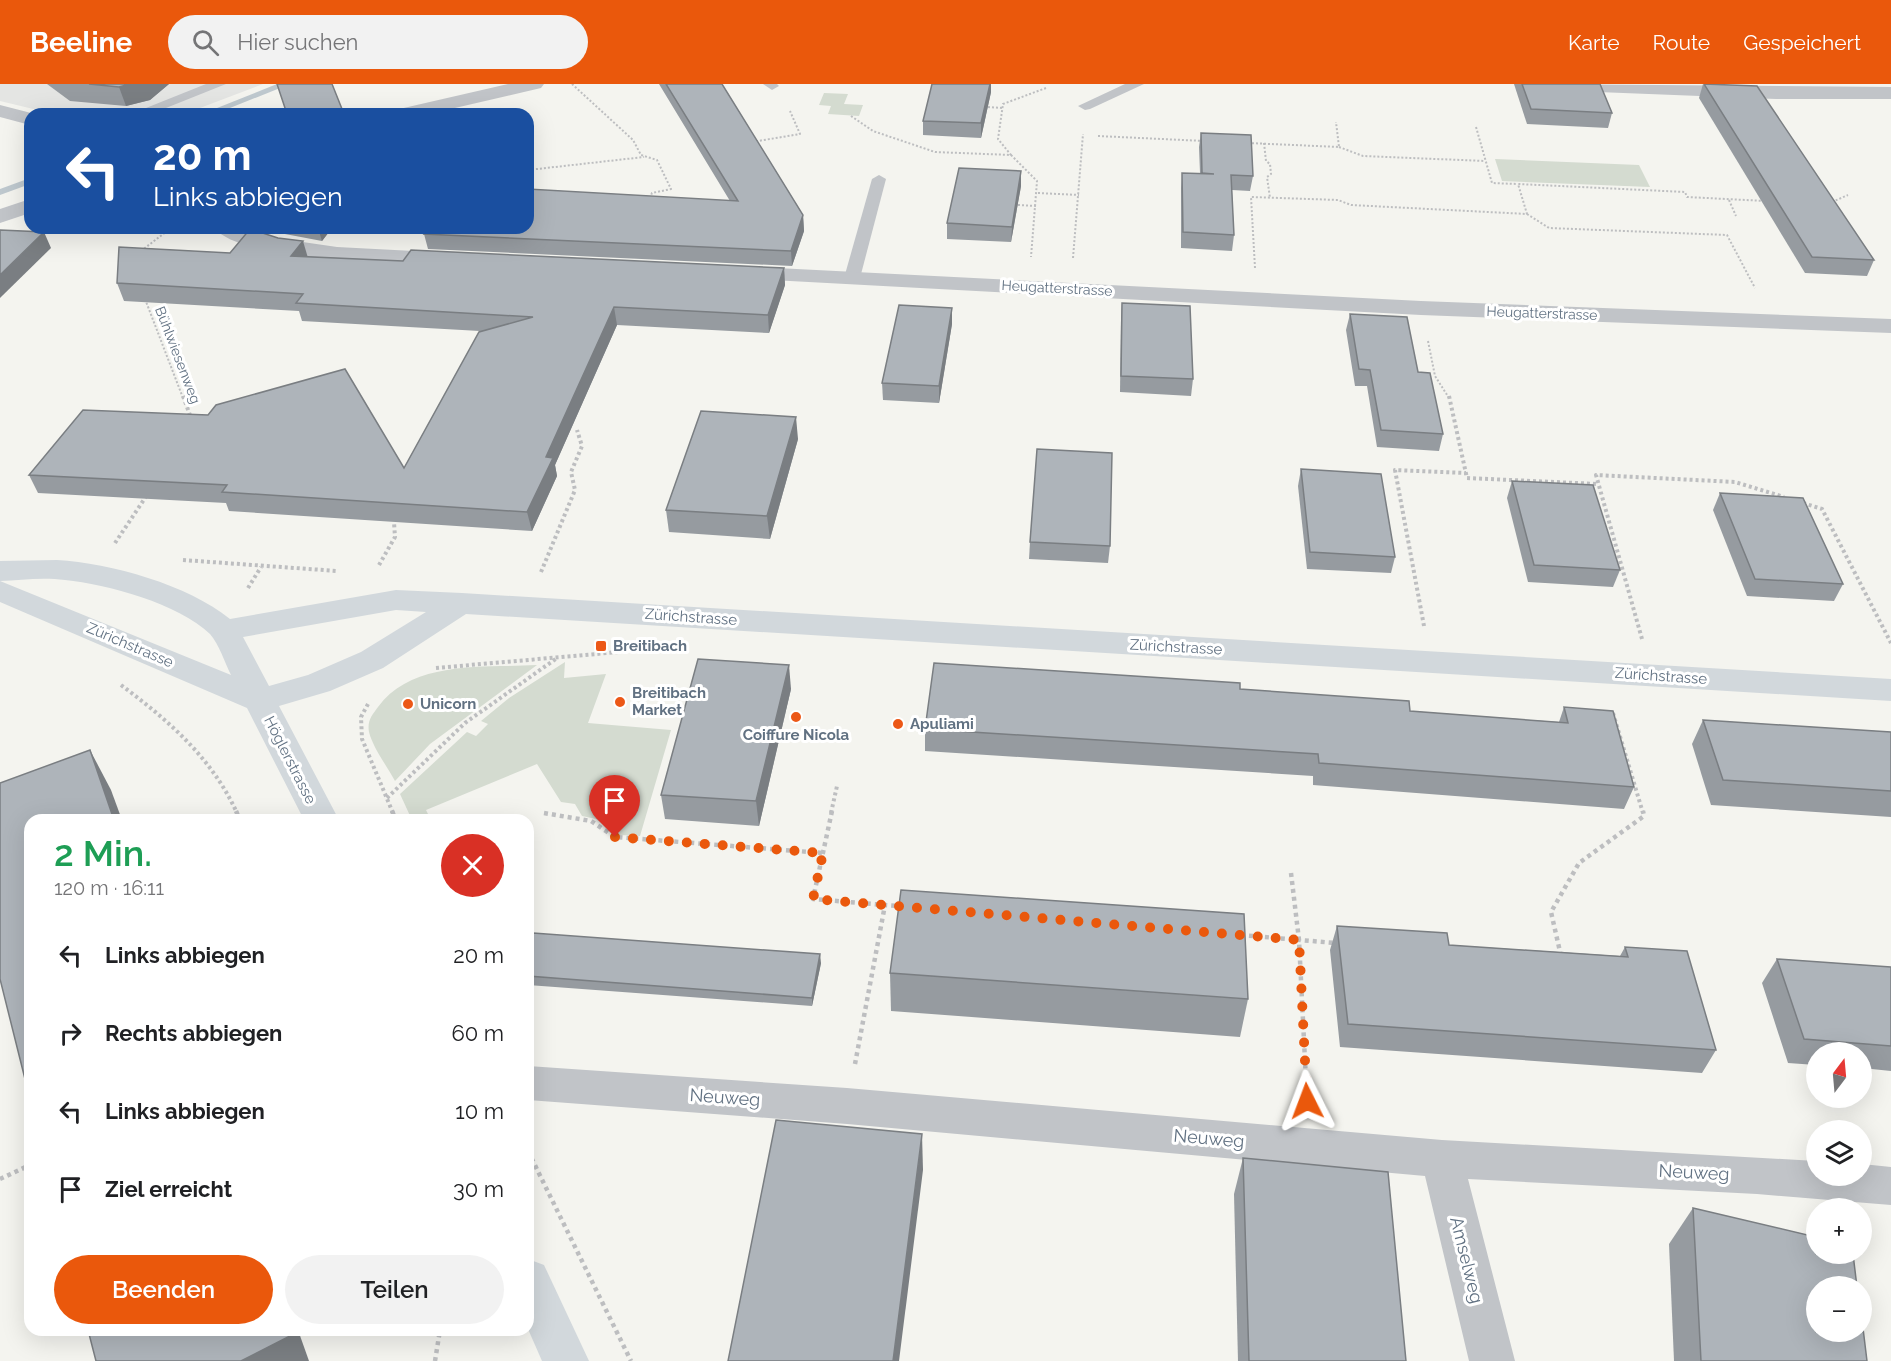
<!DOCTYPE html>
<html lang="de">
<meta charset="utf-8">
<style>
:root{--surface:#fff;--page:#f2f2f2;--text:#202124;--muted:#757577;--accent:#ea580c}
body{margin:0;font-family:Raleway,sans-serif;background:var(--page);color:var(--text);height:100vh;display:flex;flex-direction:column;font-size:22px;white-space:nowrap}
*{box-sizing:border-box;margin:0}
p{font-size:20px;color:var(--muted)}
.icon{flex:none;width:33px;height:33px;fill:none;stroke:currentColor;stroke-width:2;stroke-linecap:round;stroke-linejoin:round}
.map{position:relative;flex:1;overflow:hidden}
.side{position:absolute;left:24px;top:730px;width:510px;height:522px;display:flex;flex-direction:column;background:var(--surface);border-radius:18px;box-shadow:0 6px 24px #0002}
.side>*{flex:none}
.hud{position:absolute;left:24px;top:24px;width:510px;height:126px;border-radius:18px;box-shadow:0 6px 24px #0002;background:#1a4fa0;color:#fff;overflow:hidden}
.needle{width:39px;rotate:16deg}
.buttons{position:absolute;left:1806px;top:958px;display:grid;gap:12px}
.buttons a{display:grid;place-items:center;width:66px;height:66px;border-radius:50%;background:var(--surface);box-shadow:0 6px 24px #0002;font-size:30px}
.pin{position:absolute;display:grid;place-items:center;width:51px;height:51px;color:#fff;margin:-62px -26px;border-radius:50% 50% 50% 0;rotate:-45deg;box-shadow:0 0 6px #0007}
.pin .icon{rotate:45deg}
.me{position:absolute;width:66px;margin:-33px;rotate:357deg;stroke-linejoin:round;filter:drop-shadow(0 0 4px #0008)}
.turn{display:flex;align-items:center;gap:21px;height:126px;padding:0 30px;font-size:27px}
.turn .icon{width:78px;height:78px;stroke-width:2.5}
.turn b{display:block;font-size:42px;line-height:51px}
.round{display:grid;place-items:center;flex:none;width:63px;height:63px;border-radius:32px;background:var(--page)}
.headline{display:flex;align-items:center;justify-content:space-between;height:102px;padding:0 30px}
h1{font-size:36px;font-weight:600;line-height:45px;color:#1e9e55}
.cta{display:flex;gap:12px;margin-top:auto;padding:12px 30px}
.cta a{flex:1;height:69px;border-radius:36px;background:var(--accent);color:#fff;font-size:24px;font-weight:600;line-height:69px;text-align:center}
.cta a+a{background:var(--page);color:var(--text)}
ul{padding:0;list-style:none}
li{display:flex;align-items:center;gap:18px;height:78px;padding:0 30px}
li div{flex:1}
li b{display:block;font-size:22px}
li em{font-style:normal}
header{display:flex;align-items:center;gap:36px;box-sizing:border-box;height:84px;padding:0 30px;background:var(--accent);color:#fff}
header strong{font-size:28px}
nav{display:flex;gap:33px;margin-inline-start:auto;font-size:21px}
.search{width:420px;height:54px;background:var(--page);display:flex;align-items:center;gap:15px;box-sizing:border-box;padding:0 21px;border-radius:33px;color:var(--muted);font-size:22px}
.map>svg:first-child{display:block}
</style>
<header>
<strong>Beeline</strong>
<div class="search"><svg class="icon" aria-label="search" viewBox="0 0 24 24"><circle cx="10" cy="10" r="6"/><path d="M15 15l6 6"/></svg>Hier suchen</div>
<nav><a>Karte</a><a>Route</a><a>Gespeichert</a></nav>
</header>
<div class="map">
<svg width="1891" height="1277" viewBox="0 0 1891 1277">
<rect width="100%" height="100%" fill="#f4f4ef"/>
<path fill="#e4e5e3" d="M0 0H263L192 27 194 30H54L0 17Z"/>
<g fill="#d4dbd0">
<path d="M824 9 848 10 844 20 863 21 859 32 828 30 831 22 819 21Z"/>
<path d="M1495 75 1639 81 1650 103 1502 97Z"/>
<path d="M565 578 564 594 606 590 588 639 671 646 640 752 619 751 596 735 582 732 575 720 561 718 537 680 426 726 431 736H412L400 710 467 648 476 652 488 640 481 637 509 614Z"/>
<path d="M537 581 430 660 395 697C387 682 373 664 369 648 367 637 372 631 378 623 413 576 484 584 537 581Z"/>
</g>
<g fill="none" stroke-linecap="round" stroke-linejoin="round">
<g fill="#bec8ce" fill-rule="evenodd">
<path d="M277 0H290L215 30H202Z"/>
<path d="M30 94V100L0 111V105Z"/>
</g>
<g stroke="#bdbec0" stroke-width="2" stroke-dasharray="2 2" stroke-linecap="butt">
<path d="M572 0 633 56 641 71 657 76 671 105 652 109 649 116"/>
<path d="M988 23 1002 24"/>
<path d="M851 32 873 47 935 68 1011 71 998 55 1003 20 1046 4"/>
<path d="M1476 43 1492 99 1517 100"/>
<path d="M1098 52 1204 57"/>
<path d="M752 58 800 50 790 27"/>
<path d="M1248 59 1339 63 1336 38"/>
<path d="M1264 59 1266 77 1270 80 1271 90 1267 93 1270 114"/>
<path d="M1339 63 1363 72 1485 77"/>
<path d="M1011 71 1037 97 1031 173"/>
<path d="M528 86 644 73"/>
<path d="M1038 109 1079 111"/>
<path d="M1729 116 1736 132"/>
<path d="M1832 118 1848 111"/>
<path d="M1018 121 1037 122"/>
<path d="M1527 130 1549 144 1727 151 1755 204"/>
<path d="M141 167 171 144"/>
<path d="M1073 174 1083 50"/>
<path d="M1255 184 1251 113 1338 116 1351 121 1527 130 1518 100 1685 108 1687 113 1765 117"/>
<path d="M145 215 183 314"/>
<path d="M1428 257 1435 292 1449 314"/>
</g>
<g stroke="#bdbec0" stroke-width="4" stroke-dasharray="3 3" stroke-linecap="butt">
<path d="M183 312 191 334"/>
<path d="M1449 312 1467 394 1598 400"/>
<path d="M1803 419 1822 425 1891 559"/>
<path d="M115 459 147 411"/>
<path d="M183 476 337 487"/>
<path d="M379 481 395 453 394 438"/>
<path d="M541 488 575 406 571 388 582 362 577 346"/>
<path d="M248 504 261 483"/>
<path d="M1424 542 1395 386 1466 389"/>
<path d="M1642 555 1596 391 1735 398 1784 413"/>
<path d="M436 584 619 568"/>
<path d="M121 601C168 636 212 674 237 729"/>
<path d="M368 620 361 633 362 655 393 729"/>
<path d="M1613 629 1643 729"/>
<path d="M387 714 465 639 557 574"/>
<path d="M831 729 837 702"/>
</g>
<g stroke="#bdbec0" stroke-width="4.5" stroke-dasharray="4 4" stroke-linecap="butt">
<path d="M236 727 240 736"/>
<path d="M392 727 396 736"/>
<path d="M832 727 813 815 885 821"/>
<path d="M544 729 591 737 615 753 823 769"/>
<path d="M1291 789 1299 856 1307 1017"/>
<path d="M1241 851 1335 859"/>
<path d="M1561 872 1551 828 1579 779 1644 732 1643 727"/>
<path d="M855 980 885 821 901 822"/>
<path d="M528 1067 631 1277"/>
<path d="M0 1095 30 1081"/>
<path d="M435 1277 440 1246"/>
</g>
<g fill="#c1c4c8" fill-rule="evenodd">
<path d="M206 0H226L151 30H131Z"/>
<path d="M763 0H777L779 2 772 6Z"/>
<path d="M1125 0H1144L1090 25 1085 26 1078 22Z"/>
<path d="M879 91 886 95 860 194 852 199 846 197 844 194 872 95Z"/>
</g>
<g fill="#c1c4c8" fill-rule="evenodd">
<path d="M508 0H544L541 4 429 30H392L395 26Z"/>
<path d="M1537 0 1891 3V15H1776L1547 6 1540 4Z"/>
<path d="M0 21 35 30H30V41L0 33Z"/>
<path d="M30 115V129L0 139V125Z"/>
<path d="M215 144H247L282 155 337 163 452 169 460 171 464 176 460 181 452 183C410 181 237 177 215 144Z"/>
<path d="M740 182 1421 217 1891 235V249L1421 231 732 194 728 189 732 184Z"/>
<path d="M528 982 847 1004 1442 1056 1816 1077V1092H1862V1080L1891 1083V1121L1757 1110 1468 1095 1515 1277H1469L1425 1092 847 1040 528 1016Z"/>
</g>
<g fill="#d2d8dc" fill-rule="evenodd">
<path d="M57 476C111 479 188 501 230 535L396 506 462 509 1891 595V617L466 530 383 584 330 607 279 622 339 736H304L247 624 0 518V497L231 591C225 579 219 560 210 550 179 520 107 500 65 496 43 493 21 496 0 497V477ZM396 526 426 528 361 568 308 591 269 602 243 553Z"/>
<path d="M528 1175 544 1181 589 1277H542L528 1245Z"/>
</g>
</g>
<g fill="#969ba0">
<path d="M47 0H169L150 16 126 22 70 17Z"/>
<path d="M659 0H722L803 131 804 147 792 182 428 165 424 150 730 117Z"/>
<path d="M932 0H991V8L981 54 923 51V37Z"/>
<path d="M1514 0H1600L1612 29 1608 44 1527 40Z"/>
<path d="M1703 0 1874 176 1867 192 1805 189 1699 14Z"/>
<path d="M1201 49 1253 92 1250 107 1232 106 1234 151 1232 167 1181 164V104L1182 89H1200L1199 63Z"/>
<path d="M1021 87V102L1011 158 947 155V139Z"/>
<path d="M268 144H332L322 157 269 147Z"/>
<path d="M230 169 403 177 784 184 785 201 769 249 617 241 555 381 557 392 532 447 229 427 226 419 38 409 29 391 404 384 480 247 302 237 299 227 124 217 117 199Z"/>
<path d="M1122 219 1193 295 1191 312 1120 308 1121 235Z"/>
<path d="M952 224V240L939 319 883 316 882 299Z"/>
<path d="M1350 230 1418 288 1443 350 1439 367 1377 363 1367 302H1355L1346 246Z"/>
<path d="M798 355 770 455 669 448 666 426Z"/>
<path d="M1301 385 1395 473 1391 489 1307 485 1298 402Z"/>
<path d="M1512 397 1620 486 1613 503 1528 498 1507 414Z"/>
<path d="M1720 409 1843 500 1834 517 1747 512 1713 426Z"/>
<path d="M1030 458 1110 462 1108 479 1029 475Z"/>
<path d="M791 605 759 742 665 735 661 711Z"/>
<path d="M1240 605 1410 627 1559 638 1564 623 1634 703 1624 725 1313 701V692L925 667V645Z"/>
<path d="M1703 636 1891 648V733L1711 721 1692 660Z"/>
<path d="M1337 842 1449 861 1620 872 1625 863 1716 966 1702 989 1340 963 1330 866Z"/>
<path d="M528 864 821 879 812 922 528 901Z"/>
<path d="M1777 875 1891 883V987L1862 984V969H1816V981L1788 979 1762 899Z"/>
<path d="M890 889 1248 915 1240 953 891 927Z"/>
<path d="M1243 1074 1406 1277H1238L1234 1110Z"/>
<path d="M1693 1124 1867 1277H1674L1669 1160Z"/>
</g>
<g fill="#7a7e82">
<path d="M130 0H169L150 16 126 22 119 3Z"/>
<path d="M990 0H991V8L981 54V39Z"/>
<path d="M1021 87V102L1011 158 1012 143Z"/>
<path d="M803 131 804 147 792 182 791 167Z"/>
<path d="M318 144H332L322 157Z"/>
<path d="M44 148 51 164 0 214V191Z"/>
<path d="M303 157 308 174 291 172Z"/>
<path d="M784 184 785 201 769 249 768 231Z"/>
<path d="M614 223 617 241 555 381 557 392 532 447 527 428 546 373Z"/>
<path d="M952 224V240L939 319V302Z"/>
<path d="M796 333 798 355 770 455 767 432Z"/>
<path d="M789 581 791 605 759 742 756 717Z"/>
<path d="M90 666 111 706 122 736H114Z"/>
<path d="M820 870 821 879 812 922V914Z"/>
<path d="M922 1050 923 1086 899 1277H893Z"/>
<path d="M288 1246H298L309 1277H241Z"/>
</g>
<g fill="#aeb4ba" stroke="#7a7e82" stroke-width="1.5">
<path d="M89 0H130L119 3Z"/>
<path d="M277 0H332L344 30H287Z"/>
<path d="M666 0H722L803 131 791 167 424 150 428 144H528V105L738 117Z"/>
<path d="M932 0H990L981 39 923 37Z"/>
<path d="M1522 0H1600L1612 29 1531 25Z"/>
<path d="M1704 0 1757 2 1874 176 1812 173Z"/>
<path d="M1201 49 1251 51 1253 92 1231 91 1234 151 1183 148 1182 89 1214 90 1202 89Z"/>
<path d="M959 84 1021 87 1012 143 947 139Z"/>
<path d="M250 145 278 154 303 157 291 172 403 177 411 166 784 184 768 231 614 223 546 373 553 374 527 428 222 408 227 401 29 391 83 326 208 331 216 321 345 285 404 384 479 248 533 233 296 219 303 210 117 199 119 163 230 169Z"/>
<path d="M0 146 44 148 0 191Z"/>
<path d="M1122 219 1190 222 1193 295 1121 292Z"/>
<path d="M899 221 952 224 939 302 882 299Z"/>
<path d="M1350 230 1407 233 1418 288 1430 289 1443 350 1381 346 1370 286 1359 285Z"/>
<path d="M701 327 796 333 767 432 666 426Z"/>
<path d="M1037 365 1112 369 1110 462 1030 458Z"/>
<path d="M1301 385 1381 390 1395 473 1310 468Z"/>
<path d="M1512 397 1593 401 1620 486 1534 481Z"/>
<path d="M1720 409 1803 414 1843 500 1755 495Z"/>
<path d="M698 575 789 581 756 717 661 711Z"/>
<path d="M934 579 1240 599V605L1409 617 1410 627 1568 639 1564 623 1613 627 1634 703 1319 679 1318 670 925 645Z"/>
<path d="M1703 636 1891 648V707L1723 696Z"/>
<path d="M90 666 114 736H30V1015L0 895V699Z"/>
<path d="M901 806 1244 830 1248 915 890 889Z"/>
<path d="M1337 842 1447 849 1449 861 1628 873 1625 863 1687 867 1716 966 1348 940Z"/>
<path d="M533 849 820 870 812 914 528 892V864Z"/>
<path d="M1777 875 1891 883V962L1804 955Z"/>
<path d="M776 1036 922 1050 893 1277H728Z"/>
<path d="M1243 1074 1388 1088 1406 1277H1249Z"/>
<path d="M1693 1124 1816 1153V1170H1853L1857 1203H1816V1248H1862V1236L1867 1277H1701Z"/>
<path d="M88 1246H288L290 1252 241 1277H96Z"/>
</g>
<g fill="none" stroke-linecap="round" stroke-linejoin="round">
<path stroke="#ea580c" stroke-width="10" stroke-dasharray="0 18" d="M615 753 823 769 813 815 1299 856 1307 1017"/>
</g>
<g fill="#ec5817" stroke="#fff" stroke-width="2">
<rect x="595" y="556" width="12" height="12" rx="3"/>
<circle cx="620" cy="618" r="6"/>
<circle cx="408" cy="620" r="6"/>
<circle cx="796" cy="633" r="6"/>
<circle cx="898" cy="640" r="6"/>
</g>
<g text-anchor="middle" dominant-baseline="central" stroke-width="6" stroke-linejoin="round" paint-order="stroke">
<g font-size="14" fill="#617182" stroke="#fff">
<text transform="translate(1057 204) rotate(3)">Heugatterstrasse</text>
<text transform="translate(1542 229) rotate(2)">Heugatterstrasse</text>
<text transform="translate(178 271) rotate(69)">Bühlwiesenweg</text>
</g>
<g font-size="15" fill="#617182" stroke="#fff">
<text transform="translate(691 533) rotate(4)">Zürichstrasse</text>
<text transform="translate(130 561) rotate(23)">Zürichstrasse</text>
<text transform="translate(1176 563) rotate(3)">Zürichstrasse</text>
<text transform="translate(1661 592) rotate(4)">Zürichstrasse</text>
<text transform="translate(290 676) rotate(63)">Höglerstrasse</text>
</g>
<g font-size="15" font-weight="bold" fill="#617182" stroke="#fff" text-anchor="start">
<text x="613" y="562">Breitibach</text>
<text x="632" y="609">Breitibach<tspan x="632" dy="17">Market</tspan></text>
<text x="420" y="620">Unicorn</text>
<text x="910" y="640">Apuliami</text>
<text x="796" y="651" text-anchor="middle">Coiffure Nicola</text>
</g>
<g font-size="18" fill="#617182" stroke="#fff">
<text transform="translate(725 1013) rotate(4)">Neuweg</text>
<text transform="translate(1209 1054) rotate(5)">Neuweg</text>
<text transform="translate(1694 1088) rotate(3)">Neuweg</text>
<text transform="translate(1467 1176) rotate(76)">Amselweg</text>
</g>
</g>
</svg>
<div class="buttons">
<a><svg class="needle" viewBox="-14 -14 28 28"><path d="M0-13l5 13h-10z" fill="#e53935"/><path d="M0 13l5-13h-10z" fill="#757577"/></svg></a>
<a><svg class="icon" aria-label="layers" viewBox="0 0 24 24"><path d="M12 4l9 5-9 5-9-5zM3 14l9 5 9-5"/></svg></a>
<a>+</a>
<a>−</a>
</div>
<div class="pin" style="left:615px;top:753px;background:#d93025"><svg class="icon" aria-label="arrive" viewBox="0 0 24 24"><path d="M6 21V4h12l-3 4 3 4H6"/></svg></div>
<svg class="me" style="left:1307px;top:1017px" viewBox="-20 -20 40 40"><path d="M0-17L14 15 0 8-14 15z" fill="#ea580c" stroke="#fff" stroke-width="4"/></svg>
<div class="hud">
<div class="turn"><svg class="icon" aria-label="left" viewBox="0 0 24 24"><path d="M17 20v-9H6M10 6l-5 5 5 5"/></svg><div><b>20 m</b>Links abbiegen</div></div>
</div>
<section class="side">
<div class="headline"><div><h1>2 Min.</h1><p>120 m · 16:11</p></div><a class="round" style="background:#d93025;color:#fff"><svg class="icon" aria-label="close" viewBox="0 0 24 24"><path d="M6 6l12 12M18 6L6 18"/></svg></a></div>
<ul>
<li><svg class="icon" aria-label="left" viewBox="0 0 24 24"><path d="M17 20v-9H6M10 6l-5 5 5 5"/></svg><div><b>Links abbiegen</b></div><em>20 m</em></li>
<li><svg class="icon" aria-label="right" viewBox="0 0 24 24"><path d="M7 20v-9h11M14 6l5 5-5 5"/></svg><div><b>Rechts abbiegen</b></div><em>60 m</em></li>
<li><svg class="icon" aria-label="left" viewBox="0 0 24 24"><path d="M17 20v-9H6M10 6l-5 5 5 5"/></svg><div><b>Links abbiegen</b></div><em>10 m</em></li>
<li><svg class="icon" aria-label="arrive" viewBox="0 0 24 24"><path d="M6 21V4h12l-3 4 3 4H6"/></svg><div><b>Ziel erreicht</b></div><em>30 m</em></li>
</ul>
<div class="cta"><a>Beenden</a><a>Teilen</a></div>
</section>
</div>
